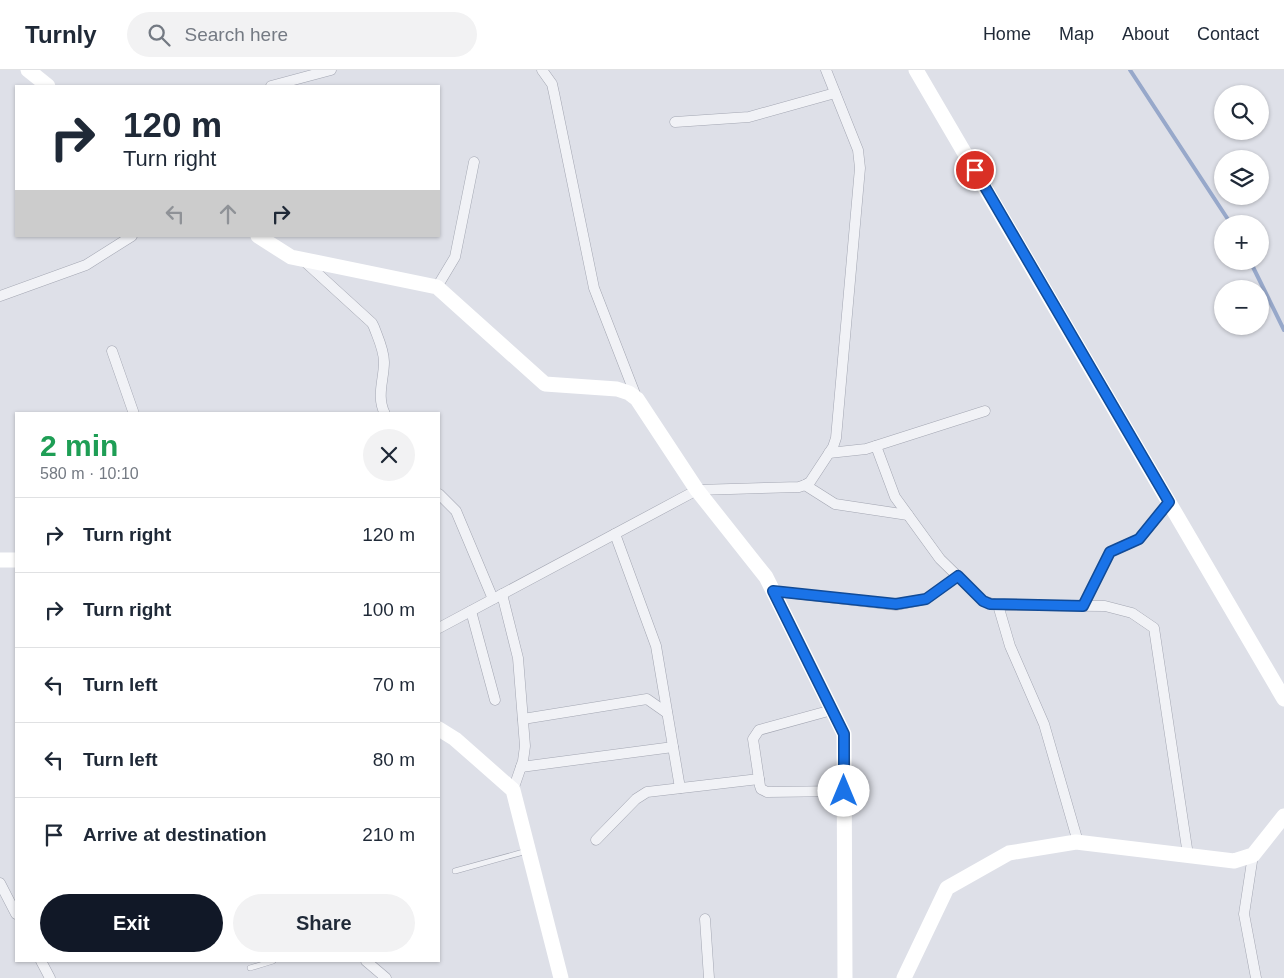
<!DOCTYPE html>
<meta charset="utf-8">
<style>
:root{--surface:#fff;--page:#f2f2f3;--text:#1f2937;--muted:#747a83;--line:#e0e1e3;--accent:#111827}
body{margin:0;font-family:Helvetica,sans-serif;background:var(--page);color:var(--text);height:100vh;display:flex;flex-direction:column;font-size:19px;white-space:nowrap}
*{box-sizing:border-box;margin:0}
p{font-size:16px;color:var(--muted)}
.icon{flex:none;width:28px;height:28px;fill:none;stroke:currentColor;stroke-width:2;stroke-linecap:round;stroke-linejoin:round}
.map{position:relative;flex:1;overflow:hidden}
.panel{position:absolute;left:15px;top:342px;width:425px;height:550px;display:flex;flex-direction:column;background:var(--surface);border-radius:0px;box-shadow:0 1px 4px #0004}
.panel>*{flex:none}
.top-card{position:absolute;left:15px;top:15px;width:425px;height:152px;border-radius:0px;box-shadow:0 1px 4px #0004;background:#fff;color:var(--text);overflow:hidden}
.fabs{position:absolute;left:1214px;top:15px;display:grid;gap:10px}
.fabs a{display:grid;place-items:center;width:55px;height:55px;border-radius:50%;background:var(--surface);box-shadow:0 1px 4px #0004;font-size:25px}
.pin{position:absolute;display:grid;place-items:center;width:42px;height:42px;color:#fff;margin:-21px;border:2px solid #fff;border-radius:50%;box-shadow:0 1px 5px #0007}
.me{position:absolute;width:55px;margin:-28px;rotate:0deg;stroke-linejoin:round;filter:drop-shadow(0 0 4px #0008)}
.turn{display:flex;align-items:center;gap:18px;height:105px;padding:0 25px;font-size:22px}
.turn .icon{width:65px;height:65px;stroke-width:2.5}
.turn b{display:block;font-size:35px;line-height:42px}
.lanes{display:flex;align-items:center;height:48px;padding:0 25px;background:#0003;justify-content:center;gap:25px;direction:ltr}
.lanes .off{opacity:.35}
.round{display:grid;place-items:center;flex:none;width:52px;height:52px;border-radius:26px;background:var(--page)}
.overview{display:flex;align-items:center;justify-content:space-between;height:85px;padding:0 25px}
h1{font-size:30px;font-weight:800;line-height:38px;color:#1e9e55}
.cta{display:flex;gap:10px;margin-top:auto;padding:10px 25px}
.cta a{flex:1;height:58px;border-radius:30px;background:var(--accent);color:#fff;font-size:20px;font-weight:800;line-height:58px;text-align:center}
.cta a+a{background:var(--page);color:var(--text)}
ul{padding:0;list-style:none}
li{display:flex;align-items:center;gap:15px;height:75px;padding:0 25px;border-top:1px solid var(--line)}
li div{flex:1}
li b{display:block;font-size:19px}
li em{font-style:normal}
header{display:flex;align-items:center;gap:30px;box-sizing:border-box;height:70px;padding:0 25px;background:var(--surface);border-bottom:1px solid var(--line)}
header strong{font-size:24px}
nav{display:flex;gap:28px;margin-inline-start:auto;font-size:18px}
.search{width:350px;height:45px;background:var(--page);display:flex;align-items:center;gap:12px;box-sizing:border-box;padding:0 18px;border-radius:28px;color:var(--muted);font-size:19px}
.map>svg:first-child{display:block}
</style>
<header>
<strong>Turnly</strong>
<div class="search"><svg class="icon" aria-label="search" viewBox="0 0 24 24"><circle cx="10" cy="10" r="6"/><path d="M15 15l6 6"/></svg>Search here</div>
<nav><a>Home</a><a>Map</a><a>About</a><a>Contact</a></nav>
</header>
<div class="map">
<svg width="1284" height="908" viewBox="0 0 1284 908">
<rect width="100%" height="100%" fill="#dee0e8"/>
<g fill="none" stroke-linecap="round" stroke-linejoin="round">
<g stroke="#97a8ca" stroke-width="4">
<path d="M1130 0 1231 154"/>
<path d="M1250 191 1284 260"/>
</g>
<defs>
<g id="lane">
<path d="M455 801 527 781"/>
<path d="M250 898 273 891"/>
</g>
<g id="street">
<path d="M542 0 552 14 554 23 594 218 637 329"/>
<path d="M271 16 331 0"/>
<path d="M675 52 749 47 835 23"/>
<path d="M304 191 372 253 374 257C378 268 384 280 384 292 384 310 376 326 385 344"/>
<path d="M437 217 455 187 474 92"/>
<path d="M0 226 86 195 132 166"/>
<path d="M112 281 134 344"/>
<path d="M876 376 895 427 940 489 983 531 998 535 1105 536 1132 543 1154 558 1188 785"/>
<path d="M829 383 866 379 985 341"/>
<path d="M805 415 835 434 908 445"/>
<path d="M439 424 456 441 493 529"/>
<path d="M615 464 656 576 680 718"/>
<path d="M773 521 896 535 926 529 958 506"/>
<path d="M502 524 518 588 525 676 523 691 513 720"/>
<path d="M998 535 1010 576 1044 654 1078 772"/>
<path d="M1083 536 1110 482 1139 469 1169 433"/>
<path d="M471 541 495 630"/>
<path d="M439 558 697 420 799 417 805 415 810 412 833 377 836 368 860 98 858 80 826 0"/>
<path d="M832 640 759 660 753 669 760 716 761 719 767 722 844 721"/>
<path d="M523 649 647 629 667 643"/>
<path d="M521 697 673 677"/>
<path d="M596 770 636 729 647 722 759 709"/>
<path d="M1253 785 1244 844 1256 908"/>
<path d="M0 813 16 844"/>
<path d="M705 849 709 908"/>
<path d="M41 891 50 908"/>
<path d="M366 891 386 908"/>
</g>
</defs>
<use href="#lane" stroke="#a3a6b2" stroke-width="6"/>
<use href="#street" stroke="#a3a6b2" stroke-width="11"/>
<use href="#lane" stroke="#f1f2f6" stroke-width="5"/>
<use href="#street" stroke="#f1f2f6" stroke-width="10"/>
<g stroke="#fff" stroke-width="15">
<path d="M28 0 48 16"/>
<path d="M916 0 1284 629"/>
<path d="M258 166 291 187 437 217 545 314 617 319 629 323 637 329 697 420 766 507 844 664 845 908"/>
<path d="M0 490H16"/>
<path d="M439 659 455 669 513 720 561 908"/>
<path d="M904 908 947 818 1009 783 1076 772 1234 791 1253 785 1284 746"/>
</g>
</g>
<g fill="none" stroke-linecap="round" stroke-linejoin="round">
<defs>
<path id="route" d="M844 721V664L773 521 896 534 926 529 958 506 983 531 990 534 1083 536 1110 482 1139 469 1169 432 975 100"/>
</defs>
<use href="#route" stroke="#114b97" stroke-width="12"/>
<use href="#route" stroke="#1a73e8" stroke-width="9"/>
</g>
</svg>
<div class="fabs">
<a><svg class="icon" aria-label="search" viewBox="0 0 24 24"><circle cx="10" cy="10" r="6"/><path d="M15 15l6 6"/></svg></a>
<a><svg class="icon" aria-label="layers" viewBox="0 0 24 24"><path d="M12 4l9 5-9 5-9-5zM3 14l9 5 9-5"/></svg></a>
<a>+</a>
<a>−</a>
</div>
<div class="pin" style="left:975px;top:100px;background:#d93025"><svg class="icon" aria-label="arrive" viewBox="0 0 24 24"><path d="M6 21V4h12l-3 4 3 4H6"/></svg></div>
<svg class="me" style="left:844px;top:721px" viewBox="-20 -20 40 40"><circle r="19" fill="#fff"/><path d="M0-13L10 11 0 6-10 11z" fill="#1a73e8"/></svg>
<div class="top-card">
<div class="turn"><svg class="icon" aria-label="right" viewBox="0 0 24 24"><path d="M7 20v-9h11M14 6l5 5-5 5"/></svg><div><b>120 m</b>Turn right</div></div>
<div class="lanes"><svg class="icon off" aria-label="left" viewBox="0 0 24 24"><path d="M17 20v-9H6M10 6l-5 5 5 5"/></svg><svg class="icon off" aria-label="ahead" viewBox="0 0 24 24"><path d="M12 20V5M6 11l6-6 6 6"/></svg><svg class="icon" aria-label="right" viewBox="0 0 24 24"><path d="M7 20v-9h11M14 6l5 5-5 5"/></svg></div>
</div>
<section class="panel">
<div class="overview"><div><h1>2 min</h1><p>580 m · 10:10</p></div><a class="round"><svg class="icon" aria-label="close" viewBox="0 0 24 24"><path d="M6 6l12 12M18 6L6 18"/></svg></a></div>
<ul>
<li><svg class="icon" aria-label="right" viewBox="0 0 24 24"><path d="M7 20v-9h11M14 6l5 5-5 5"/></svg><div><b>Turn right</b></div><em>120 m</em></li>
<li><svg class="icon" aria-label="right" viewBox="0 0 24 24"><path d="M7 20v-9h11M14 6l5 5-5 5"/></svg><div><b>Turn right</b></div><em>100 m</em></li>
<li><svg class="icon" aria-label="left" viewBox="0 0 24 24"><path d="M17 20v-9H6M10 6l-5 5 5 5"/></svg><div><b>Turn left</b></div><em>70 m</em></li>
<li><svg class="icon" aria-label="left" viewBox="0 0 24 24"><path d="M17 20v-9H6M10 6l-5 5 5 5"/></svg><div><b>Turn left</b></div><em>80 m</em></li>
<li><svg class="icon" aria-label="arrive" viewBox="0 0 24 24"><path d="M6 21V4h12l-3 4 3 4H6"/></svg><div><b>Arrive at destination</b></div><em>210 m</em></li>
</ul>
<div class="cta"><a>Exit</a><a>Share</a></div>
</section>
</div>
